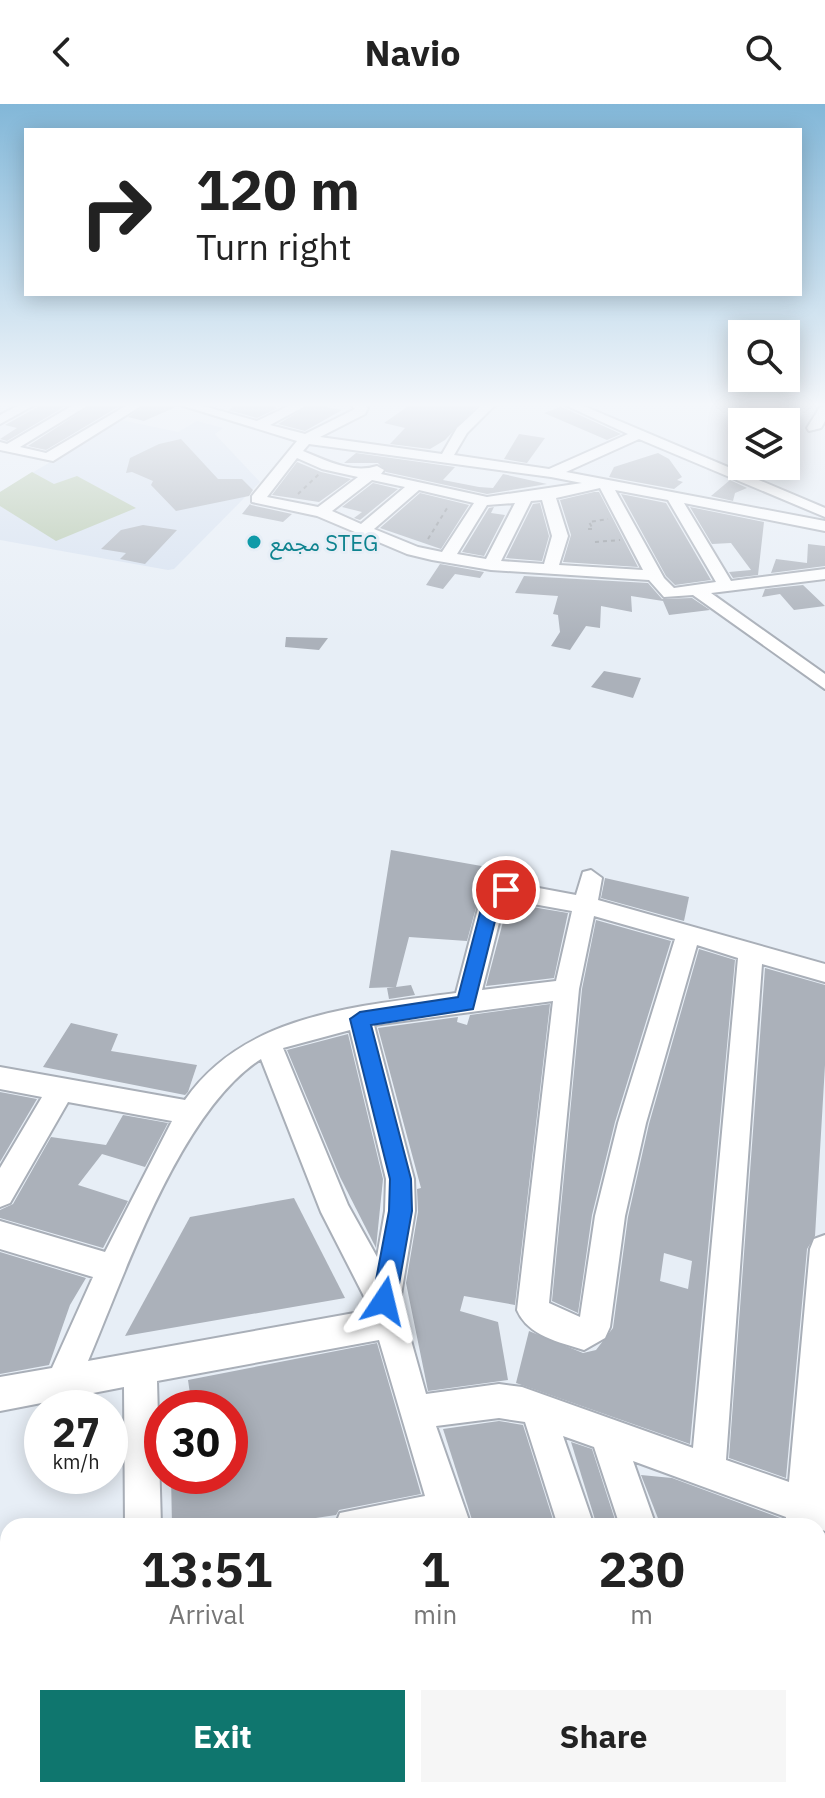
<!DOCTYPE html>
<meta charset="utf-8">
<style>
:root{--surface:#fff;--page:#f6f6f6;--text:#222;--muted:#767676;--accent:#0f766e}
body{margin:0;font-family:"IBM Plex Sans","Noto Sans Arabic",sans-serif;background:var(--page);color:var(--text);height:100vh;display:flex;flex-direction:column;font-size:30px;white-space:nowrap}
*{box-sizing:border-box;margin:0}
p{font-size:26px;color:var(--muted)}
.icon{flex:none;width:44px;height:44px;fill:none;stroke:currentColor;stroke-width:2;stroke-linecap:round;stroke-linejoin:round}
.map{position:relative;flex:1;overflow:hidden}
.drawer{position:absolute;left:0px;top:1414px;width:826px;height:280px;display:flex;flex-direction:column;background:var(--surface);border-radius:24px 24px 0 0;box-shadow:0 4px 20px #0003}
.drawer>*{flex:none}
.hud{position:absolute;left:24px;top:24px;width:778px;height:168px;border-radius:0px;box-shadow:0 4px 20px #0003;background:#fff;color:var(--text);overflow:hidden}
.controls{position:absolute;left:728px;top:216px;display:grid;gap:16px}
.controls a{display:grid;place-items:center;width:72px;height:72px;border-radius:0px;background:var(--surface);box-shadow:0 4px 20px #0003;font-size:40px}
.speed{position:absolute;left:24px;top:1286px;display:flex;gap:16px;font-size:40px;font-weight:700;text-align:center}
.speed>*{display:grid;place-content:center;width:104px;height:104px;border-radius:50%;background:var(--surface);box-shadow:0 4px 20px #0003;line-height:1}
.speed small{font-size:20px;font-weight:400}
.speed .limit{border:12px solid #d22;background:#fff;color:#111}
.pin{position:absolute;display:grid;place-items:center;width:68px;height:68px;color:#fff;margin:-34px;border:4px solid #fff;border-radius:50%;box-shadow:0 2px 8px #0007}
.me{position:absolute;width:88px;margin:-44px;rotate:10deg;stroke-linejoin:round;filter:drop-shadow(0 0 6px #0008)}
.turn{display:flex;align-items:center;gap:28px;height:168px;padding:0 40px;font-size:36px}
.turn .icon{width:104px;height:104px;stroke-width:2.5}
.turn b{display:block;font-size:56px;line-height:68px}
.eta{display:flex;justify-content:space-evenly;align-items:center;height:136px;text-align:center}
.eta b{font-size:48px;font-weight:700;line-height:56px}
.primary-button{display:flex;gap:16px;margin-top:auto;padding:16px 40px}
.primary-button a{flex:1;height:92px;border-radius:0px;background:var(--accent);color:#fff;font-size:32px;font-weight:700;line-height:92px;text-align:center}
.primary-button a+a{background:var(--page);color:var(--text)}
header{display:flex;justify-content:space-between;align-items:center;height:104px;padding:0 40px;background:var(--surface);font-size:36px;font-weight:700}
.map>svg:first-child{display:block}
</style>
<header><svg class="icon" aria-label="back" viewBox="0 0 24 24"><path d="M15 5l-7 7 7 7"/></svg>Navio<svg class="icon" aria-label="search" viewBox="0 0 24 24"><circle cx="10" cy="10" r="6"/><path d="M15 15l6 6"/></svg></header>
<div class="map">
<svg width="825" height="1694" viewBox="0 0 825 1694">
<rect width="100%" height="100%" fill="#e7eef6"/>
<path fill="#d6e1f0" d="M121 316 178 328 197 317 223 324 215 330 260 378 174 465 168 466 0 436V388Z"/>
<path fill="#b3c6a9" d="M32 368 54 380 77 372 136 404 56 437 0 402V388Z"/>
<g fill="#abb1ba" fill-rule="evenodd">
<path d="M43 300H69L7 337 0 335 17 324 5 321Z"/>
<path d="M93 300H123L46 346 28 342Z"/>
<path d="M147 300H174L176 303 144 317 128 313Z"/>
<path d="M238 300H264L278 304 257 314 228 306Z"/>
<path d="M312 300 342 306 305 327 278 320Z"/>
<path d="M411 300H479L445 336 430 345 390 340 405 324 384 319Z"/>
<path d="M562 302V303L621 330 607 336 544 309Z"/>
<path d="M519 330 545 334 527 359 504 355Z"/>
<path d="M181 335 218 375H242L253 386 249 392 176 407 151 381 153 377 132 368 126 369 130 354 159 340Z"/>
<path d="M356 349 455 363 443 376 479 383 493 384 503 370 547 380 487 390 386 368 378 359H344Z"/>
<path d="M658 349 669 355 682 373 677 376 683 378 674 385 609 373 614 363Z"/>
<path d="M297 358 321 368 351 375 319 398 272 391Z"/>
<path d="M730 376 747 384 735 389 733 397 711 392Z"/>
<path d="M373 379 398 385 360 416 354 414 362 408 342 403Z"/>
<path d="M594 388H599L638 463 563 458 571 431 560 396Z"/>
<path d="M420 389 469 401 441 445 380 424Z"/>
<path d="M621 390 666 399 711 476 675 481 666 472Z"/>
<path d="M540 399 549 432 542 457 506 454 533 400Z"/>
<path d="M250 400 251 401 292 410 283 418 242 410Z"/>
<path d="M494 403 491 409 505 411 484 452 462 448 489 404Z"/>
<path d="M690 403 764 418 758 471 733 474 729 468 751 466 731 439 712 440Z"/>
<path d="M143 421 177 426 145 460 120 455 126 449 101 445 121 426Z"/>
<path d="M808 440 825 442V462L771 469 776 455 807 459Z"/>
<path d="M440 460 484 468 480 474 455 470 443 485 426 481Z"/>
<path d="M524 472 648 479 662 495 692 494 710 506 669 511 663 497 631 492 632 508 601 502 600 524 586 522 570 546 551 542 560 528 558 511 553 510 558 492 515 489Z"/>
<path d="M803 481 825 502 794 506 780 490 762 493 765 485Z"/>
<path d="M286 533 328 534 319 546 285 543Z"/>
<path d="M604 567 641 574 633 594 591 583Z"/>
<path d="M391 746 487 763 467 837 409 833 396 883 411 881 415 891 389 895 387 884 395 883 369 884Z"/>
<path d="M605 774 689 793 684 817 601 794Z"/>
<path d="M508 799 568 809 554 874 486 882Z"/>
<path d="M596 816 671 837 615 1018 592 1111 578 1209 552 1197 582 885Z"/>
<path d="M699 845 735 856 690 1340 516 1279 529 1227 583 1249 596 1246 613 1224 628 1113 649 1020ZM664 1149 692 1157 688 1185 660 1177Z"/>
<path d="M765 864 825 881V961L815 1132 807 1145 786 1374 729 1354Z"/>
<path d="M550 900 515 1201 464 1192 460 1207 498 1218 508 1276 428 1287 406 1179 418 1108 417 1085 421 1084 378 924 458 913 457 918 467 921 470 911Z"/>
<path d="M71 919 118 930 111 947 197 961 188 988 185 991 43 963Z"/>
<path d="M348 930 383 1075 376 1144 340 1073 287 946Z"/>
<path d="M0 988 37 995 0 1058Z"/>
<path d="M123 1011 168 1019 145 1063 102 1050 78 1081 128 1097 103 1144 0 1114V1106L13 1100 51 1033 106 1041Z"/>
<path d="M294 1094 345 1194 125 1232 190 1113Z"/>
<path d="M0 1148 86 1174 70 1201 49 1261 0 1270Z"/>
<path d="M377 1239 421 1390 339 1406 336 1411 262 1422H172L171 1372H230V1304H192L188 1276Z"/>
<path d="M499 1317 523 1321 555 1422H474L443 1325Z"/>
<path d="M571 1338 592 1345 617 1422H597Z"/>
<path d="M641 1371 672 1374 783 1415 782 1422H661Z"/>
</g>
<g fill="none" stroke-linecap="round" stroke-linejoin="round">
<defs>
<g id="minor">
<path d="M21 300H36L0 320V311Z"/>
<path d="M75 300H90L20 343 46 349 129 300H144L53 357 0 346V338L7 340Z"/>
<path d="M177 300H196L257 317 293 300H309L270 321 305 330 355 305 350 300H364L368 304 365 310 320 333 442 350 457 324 483 300H496L467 329 454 351 549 365 628 330 563 300H579L825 404V413L639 335 566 368 825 417V427L684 399 731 477 825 465V475L711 489 825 570V585L693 491 664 493 649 476 491 466 432 456 407 450 317 412 252 398V392L297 337ZM309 340 551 373 582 379 487 393 381 370 384 366 377 362C353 370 327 357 303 347ZM297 354 322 365 358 373 318 403 267 393ZM372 376 405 383 361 420 332 407ZM600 384 643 466 559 461 568 432 556 394ZM419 386 474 399 442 448 418 443 374 425ZM615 386 668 396 716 478 674 484 664 474ZM542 396 552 432 544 460 501 457 531 397ZM515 399 486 455 457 450 487 401Z"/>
<path d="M783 300H795L790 314 784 318 778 314Z"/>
<path d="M825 302V317L821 324 809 327 807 324 820 303Z"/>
<path d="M591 766 602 774 598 796 825 860V878L762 860 726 1356 789 1378 810 1145 814 1135 825 1131V1427L820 1425 818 1429V1422H785L786 1413 633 1357 656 1422H620L594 1343 563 1332 594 1422H558L525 1318 499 1314 436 1322 471 1422H335L340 1409 425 1392 379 1236 157 1277 161 1422H125L124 1283 0 1307V1273L52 1264 93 1173 0 1145V1117L105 1148 172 1017 68 998 10 1099 0 1103V1064L42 993 0 985V963L185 996C245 909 360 902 456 889L479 801 488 784 506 778 576 791 583 768ZM505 795 572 807 556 877 482 886ZM594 812 675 835 618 1019 595 1112 580 1213 549 1199 579 885ZM697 841 738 854 693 1344 522 1283 499 1280 426 1290 400 1197 415 1107 414 1075 374 921 553 897 517 1206C528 1232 559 1238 584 1246L605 1234 610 1223 625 1112 646 1019ZM350 926 386 1075 385 1107 377 1153 348 1101 283 944ZM261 955 321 1108 371 1206 88 1257C125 1170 180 1007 261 955Z"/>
<path d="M8 1457V1493L0 1494V1458Z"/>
<path d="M818 1593 825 1596V1661L818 1658Z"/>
<rect x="120" y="1686" width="42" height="8"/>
<path d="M284 1686H326L325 1694H283Z"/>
<path d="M509 1686H551L554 1694H512Z"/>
<path d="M640 1686H682L684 1694H642Z"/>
<path d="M708 1686H750L753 1694H711Z"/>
</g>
</defs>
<use href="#minor" stroke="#a9afb8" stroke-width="4"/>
<g stroke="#8b9096" stroke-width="2" stroke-dasharray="4 4" stroke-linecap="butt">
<path d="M298 390 319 370"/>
<path d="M588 425H593L589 418 608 415"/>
<path d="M428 435 449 401"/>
<path d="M595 438 620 436"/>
</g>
<use href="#minor" fill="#fff" fill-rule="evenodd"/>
</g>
<linearGradient id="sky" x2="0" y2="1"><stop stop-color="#82b7d8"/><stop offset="0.56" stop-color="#f4f7fb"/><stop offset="1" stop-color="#f4f7fb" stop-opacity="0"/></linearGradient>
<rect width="825" height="537" fill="url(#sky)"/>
<path fill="#1a73e8" stroke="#114b97" stroke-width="2" d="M506 780 515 786 499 801 473 905 371 921 411 1075 412 1107 396 1197 392 1205 384 1209 376 1205 372 1197 389 1107 390 1075 350 915 360 908 458 893 482 801 490 785Z"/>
<circle fill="#0f9aa8" stroke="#e7eef6" stroke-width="3" cx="254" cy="438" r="8"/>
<g text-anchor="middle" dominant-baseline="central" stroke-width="6" stroke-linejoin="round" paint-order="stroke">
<g font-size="22" fill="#0d838f" stroke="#e7eef6" text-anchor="start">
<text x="270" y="438">مجمع STEG</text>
</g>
</g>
</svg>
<div class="controls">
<a><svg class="icon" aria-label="search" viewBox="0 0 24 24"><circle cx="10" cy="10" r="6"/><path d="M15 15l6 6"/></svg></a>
<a><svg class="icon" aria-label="layers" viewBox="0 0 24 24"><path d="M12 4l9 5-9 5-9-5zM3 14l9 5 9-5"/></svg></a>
</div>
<div class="speed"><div>27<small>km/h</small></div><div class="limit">30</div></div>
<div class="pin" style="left:506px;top:786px;background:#d93025"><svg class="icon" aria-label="arrive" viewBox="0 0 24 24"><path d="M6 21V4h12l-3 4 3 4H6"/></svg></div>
<svg class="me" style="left:384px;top:1197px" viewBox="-20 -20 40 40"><path d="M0-17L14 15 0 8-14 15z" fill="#1a73e8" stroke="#fff" stroke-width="4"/></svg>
<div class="hud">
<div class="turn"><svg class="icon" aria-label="right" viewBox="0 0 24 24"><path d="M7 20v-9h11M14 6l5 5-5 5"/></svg><div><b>120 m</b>Turn right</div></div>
</div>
<section class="drawer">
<div class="eta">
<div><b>13:51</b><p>Arrival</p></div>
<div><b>1</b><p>min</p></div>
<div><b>230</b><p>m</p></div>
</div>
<div class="primary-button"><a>Exit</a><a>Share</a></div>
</section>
</div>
